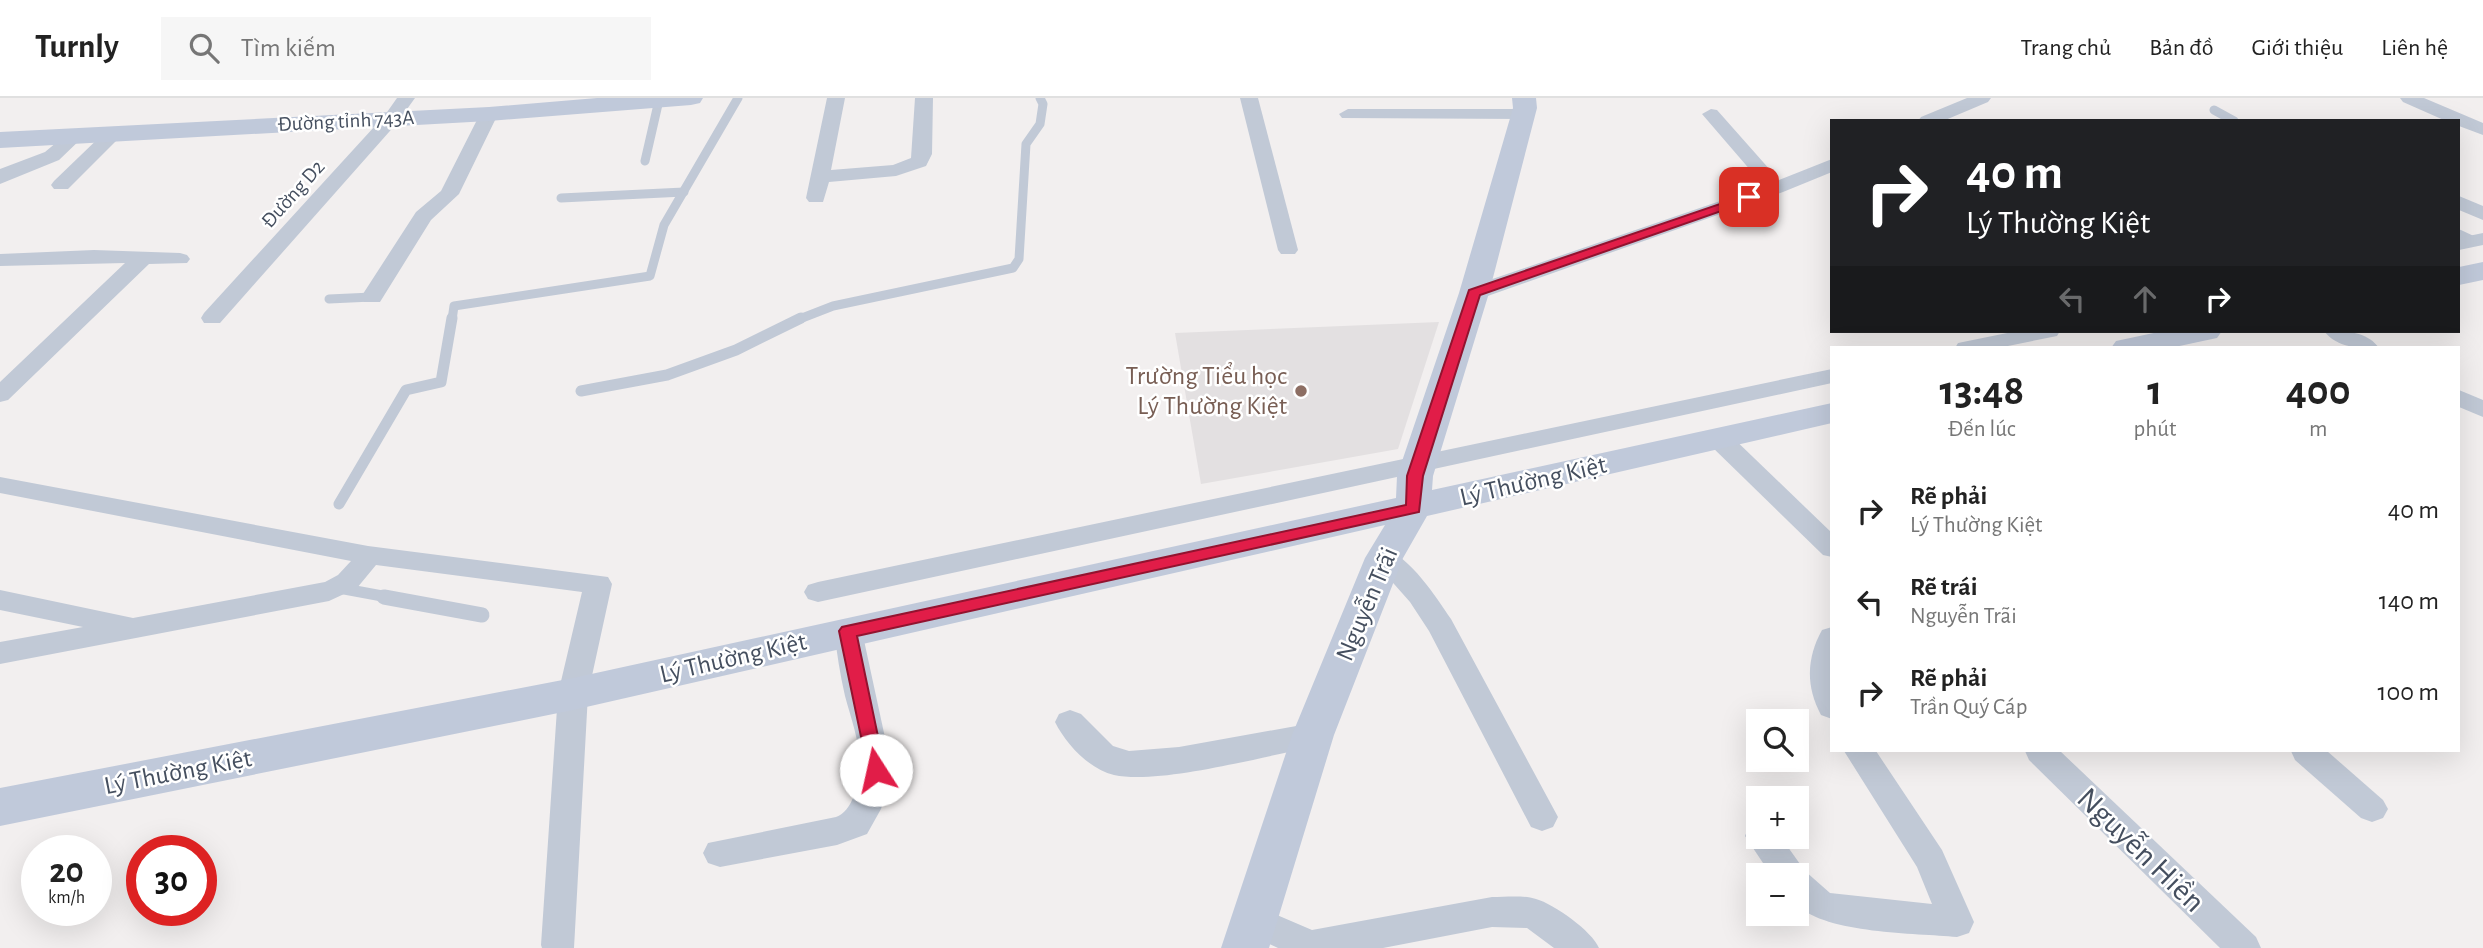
<!DOCTYPE html>
<html lang="vi">
<meta charset="utf-8">
<style>
:root{--surface:#fff;--page:#f6f6f6;--text:#222;--muted:#767676;--line:#e0e0e0}
body{margin:0;font-family:"Alegreya Sans",sans-serif;background:var(--page);color:var(--text);height:100vh;display:flex;flex-direction:column;font-size:26px;white-space:nowrap}
*{box-sizing:border-box;margin:0}
p{font-size:23px;color:var(--muted)}
.icon{flex:none;width:38px;height:38px;fill:none;stroke:currentColor;stroke-width:2;stroke-linecap:round;stroke-linejoin:round}
.map{position:relative;flex:1;overflow:hidden}
.details{position:absolute;left:1830px;top:248px;width:630px;height:406px;display:flex;flex-direction:column;background:var(--surface);border-radius:0px;box-shadow:0 7px 28px #0002}
.details>*{flex:none}
.banner{position:absolute;left:1830px;top:21px;width:630px;height:214px;border-radius:0px;box-shadow:0 7px 28px #0002;background:#202124;color:#fff;overflow:hidden}
.buttons{position:absolute;left:1746px;top:611px;display:grid;gap:14px}
.buttons a{display:grid;place-items:center;width:63px;height:63px;border-radius:0px;background:var(--surface);box-shadow:0 7px 28px #0002;font-size:35px}
.speed{position:absolute;left:21px;top:737px;display:flex;gap:14px;font-size:35px;font-weight:700;text-align:center}
.speed>*{display:grid;place-content:center;width:91px;height:91px;border-radius:50%;background:var(--surface);box-shadow:0 7px 28px #0002;line-height:1}
.speed small{font-size:18px;font-weight:400}
.speed .limit{border:10px solid #d22;background:#fff;color:#111}
.pin{position:absolute;display:grid;place-items:center;width:60px;height:60px;color:#fff;margin:-30px;border-radius:14px;box-shadow:0 4px 10px #0006}
.me{position:absolute;width:77px;margin:-38px;rotate:350deg;stroke-linejoin:round;filter:drop-shadow(0 0 5px #0008)}
.turn{display:flex;align-items:center;gap:24px;height:147px;padding:0 21px;font-size:32px}
.turn .icon{width:91px;height:91px;stroke-width:2.5}
.turn b{display:block;font-size:49px;line-height:60px}
.lanes{display:flex;align-items:center;height:66px;padding:0 21px;background:#0003;justify-content:center;gap:35px;direction:ltr}
.lanes .off{opacity:.35}
.eta{display:flex;justify-content:space-evenly;align-items:center;height:119px;text-align:center}
.eta b{font-size:42px;font-weight:700;line-height:49px}
ul{padding:0;list-style:none}
li{display:flex;align-items:center;gap:21px;height:91px;padding:0 21px}
li div{flex:1}
li b{display:block;font-size:26px}
li em{font-style:normal}
header{display:flex;align-items:center;gap:42px;box-sizing:border-box;height:98px;padding:0 35px;background:var(--surface);border-bottom:2px solid var(--line)}
header strong{font-size:33px}
nav{display:flex;gap:38px;margin-inline-start:auto;font-size:24px}
.search{width:490px;height:63px;background:var(--page);display:flex;align-items:center;gap:18px;box-sizing:border-box;padding:0 24px;border-radius:0px;color:var(--muted);font-size:26px}
.map>svg:first-child{display:block}
</style>
<header>
<strong>Turnly</strong>
<div class="search"><svg class="icon" aria-label="search" viewBox="0 0 24 24"><circle cx="10" cy="10" r="6"/><path d="M15 15l6 6"/></svg>Tìm kiếm</div>
<nav><a>Trang chủ</a><a>Bản đồ</a><a>Giới thiệu</a><a>Liên hệ</a></nav>
</header>
<div class="map">
<svg width="2483" height="850" viewBox="0 0 2483 850">
<rect width="100%" height="100%" fill="#f2efef"/>
<path fill="#e3e0e1" d="M1439 224 1398 351 1201 386 1175 235Z"/>
<g fill="none" stroke-linecap="round" stroke-linejoin="round">
<g stroke="#c1c9d6" stroke-width="9">
<path d="M2214 12 2234 23"/>
<path d="M645 63 659 2"/>
<path d="M561 100 684 94"/>
<path d="M2459 136 2474 143"/>
<path d="M329 201 372 199"/>
<path d="M452 222 454 208 650 178 664 127 738 0"/>
<path d="M797 222 833 208 1013 170 1019 161 1026 46 1040 26 1043 6 1040 0"/>
</g>
<g stroke="#c1c9d6" stroke-width="11">
<path d="M581 293 667 277 736 252 801 220"/>
<path d="M339 406 406 292 441 284 452 220"/>
<path d="M339 490 393 500"/>
</g>
<path stroke="#c1c9d6" stroke-width="15" d="M384 499 482 517"/>
<g fill="#c1c9d6" fill-rule="evenodd">
<path d="M397 0H415L397 25 220 225H204L201 220 204 215 385 17Z"/>
<path d="M827 0H845L831 72 893 67 911 60 915 0H933L932 56 926 68 896 78 829 84 823 104H809L806 100Z"/>
<path d="M1240 0H1258L1298 152 1295 156H1281L1278 152Z"/>
<path d="M1967 0H1991L1988 4 1943 23H1918L1921 19Z"/>
<path d="M2400 0H2424L2483 25V37L2459 28V23H2446L2403 4Z"/>
<path d="M489 11 498 16 459 96 431 122 380 204H364L361 199 416 114 441 93 480 16Z"/>
<path d="M1348 11H1523L1532 16 1523 21 1342 20 1339 16Z"/>
<path d="M1711 11 1717 12 1779 82 1832 61V74L1783 94 1482 200H1466L1463 195 1466 190 1764 88 1702 16Z"/>
<path d="M113 31 119 32 122 36 119 40 68 91H54L51 87 54 83 107 32Z"/>
<path d="M75 33 84 38 59 62 0 86V71L45 54 69 34Z"/>
<path d="M2459 98 2483 108V122L2459 112Z"/>
<path d="M2483 135V147L2459 152V140Z"/>
<path d="M94 152 180 155 187 157 190 161 187 165 149 166 8 302 0 304V284L125 165 0 168V156Z"/>
<path d="M2017 233H2060L2057 238 1998 250H1955L1958 245Z"/>
<path d="M2324 233C2343 232 2367 233 2379 250 2360 251 2337 250 2324 233Z"/>
<path d="M1832 271V285L818 504 808 501 804 494 808 487 818 484Z"/>
<path d="M2459 292 2483 302V319L2459 309Z"/>
<path d="M1718 332 1727 334 1832 435V459L1823 457 1709 346 1706 340 1709 334Z"/>
<path d="M0 379 368 448 608 479 612 486 588 596 574 850H542L541 847 558 596 582 494 376 467 357 490 329 503 0 566V544L83 529 0 512V492L133 520 325 484 338 477 351 463 0 395Z"/>
<path d="M1384 451C1410 458 1436 499 1451 521L1558 719 1553 729 1542 733 1531 729 1429 533 1410 504 1371 460 1374 453Z"/>
<path d="M848 522 858 526 862 533 892 672 881 711 867 736 837 747 720 769 708 765 703 755 708 745 836 719C852 714 860 684 860 668 860 645 851 620 845 598 840 577 837 555 834 533L838 526Z"/>
<path d="M1832 529V621L1821 617C1806 589 1806 561 1822 532Z"/>
<path d="M1070 612 1081 616 1113 648 1129 653 1179 649 1313 625 1324 628 1328 637 1324 646 1313 649C1264 658 1160 687 1114 677 1089 671 1066 646 1055 624L1059 616Z"/>
<path d="M1844 653H1876L1942 752 1974 824 1969 835 1957 839C1915 835 1827 836 1797 807V777H1771L1745 738 1749 728 1759 725V738H1780L1805 773 1830 795 1932 806 1917 769Z"/>
<path d="M2025 653H2060L2256 839 2261 850H2220L2029 662Z"/>
<path d="M2291 653H2327L2383 702 2388 711 2383 720 2372 724 2361 720 2295 662Z"/>
<path d="M1492 799C1506 799 1523 797 1536 801 1554 806 1592 833 1599 850H1554L1527 830 1492 829 1383 850H1278L1242 833 1237 822 1242 811 1254 807 1312 832Z"/>
</g>
<g fill="#c0c9da" fill-rule="evenodd">
<path d="M597 0H703L700 5 691 7 489 23 0 50V34L489 9Z"/>
<path d="M1512 0H1536L1537 10 1489 195 1433 378 1432 392 1832 305V325L1427 418 1403 460 1334 637 1269 850H1221L1292 637 1365 460 1385 427 573 612 0 728V690L573 580 1396 400 1397 378 1459 195 1513 10Z"/>
<path d="M2483 164V182L2459 187V169Z"/>
<path d="M2163 233H2222L2217 240 2170 250H2111L2116 243Z"/>
</g>
</g>
<path fill="#e11d48" stroke="#92132f" stroke-width="2" d="M1749 96 1755 99 1753 102 1480 197 1423 378 1419 414 857 538 885 672 882 677 876 679 869 677 839 533 842 529 1406 407 1407 378 1469 192Z"/>
<circle fill="#8d6e63" stroke="#fff" stroke-width="2.5" cx="1301" cy="293" r="7"/>
<g text-anchor="middle" dominant-baseline="central" stroke-width="5" stroke-linejoin="round" paint-order="stroke">
<g font-size="21" fill="#454f5f" stroke="#fff">
<text transform="translate(346 23) rotate(-3)">Đường tỉnh 743A</text>
<text transform="translate(293 96) rotate(-48)">Đường D2</text>
</g>
<g font-size="26" fill="#785e54" stroke="#fff" text-anchor="end">
<text x="1287" y="278">Trường Tiểu học<tspan x="1287" dy="30">Lý Thường Kiệt</tspan></text>
</g>
<g font-size="26" fill="#454f5f" stroke="#fff">
<text transform="translate(1533 383) rotate(-13)">Lý Thường Kiệt</text>
<text transform="translate(1367 506) rotate(-67)">Nguyễn Trãi</text>
<text transform="translate(733 560) rotate(-13)">Lý Thường Kiệt</text>
<text transform="translate(178 674) rotate(-11)">Lý Thường Kiệt</text>
</g>
<g font-size="32" fill="#454f5f" stroke="#fff">
<text transform="translate(2141 752) rotate(44)">Nguyễn Hiền</text>
</g>
</g>
</svg>
<div class="buttons">
<a><svg class="icon" aria-label="search" viewBox="0 0 24 24"><circle cx="10" cy="10" r="6"/><path d="M15 15l6 6"/></svg></a>
<a>+</a>
<a>−</a>
</div>
<div class="speed"><div>20<small>km/h</small></div><div class="limit">30</div></div>
<div class="pin" style="left:1749px;top:99px;background:#d93025"><svg class="icon" aria-label="arrive" viewBox="0 0 24 24"><path d="M6 21V4h12l-3 4 3 4H6"/></svg></div>
<svg class="me" style="left:876px;top:672px" viewBox="-20 -20 40 40"><circle r="19" fill="#fff"/><path d="M0-13L10 11 0 6-10 11z" fill="#e11d48"/></svg>
<div class="banner">
<div class="turn"><svg class="icon" aria-label="right" viewBox="0 0 24 24"><path d="M7 20v-9h11M14 6l5 5-5 5"/></svg><div><b>40 m</b>Lý Thường Kiệt</div></div>
<div class="lanes"><svg class="icon off" aria-label="left" viewBox="0 0 24 24"><path d="M17 20v-9H6M10 6l-5 5 5 5"/></svg><svg class="icon off" aria-label="ahead" viewBox="0 0 24 24"><path d="M12 20V5M6 11l6-6 6 6"/></svg><svg class="icon" aria-label="right" viewBox="0 0 24 24"><path d="M7 20v-9h11M14 6l5 5-5 5"/></svg></div>
</div>
<section class="details">
<div class="eta">
<div><b>13:48</b><p>Đến lúc</p></div>
<div><b>1</b><p>phút</p></div>
<div><b>400</b><p>m</p></div>
</div>
<ul>
<li><svg class="icon" aria-label="right" viewBox="0 0 24 24"><path d="M7 20v-9h11M14 6l5 5-5 5"/></svg><div><b>Rẽ phải</b><p>Lý Thường Kiệt</p></div><em>40 m</em></li>
<li><svg class="icon" aria-label="left" viewBox="0 0 24 24"><path d="M17 20v-9H6M10 6l-5 5 5 5"/></svg><div><b>Rẽ trái</b><p>Nguyễn Trãi</p></div><em>140 m</em></li>
<li><svg class="icon" aria-label="right" viewBox="0 0 24 24"><path d="M7 20v-9h11M14 6l5 5-5 5"/></svg><div><b>Rẽ phải</b><p>Trần Quý Cáp</p></div><em>100 m</em></li>
</ul>
</section>
</div>
